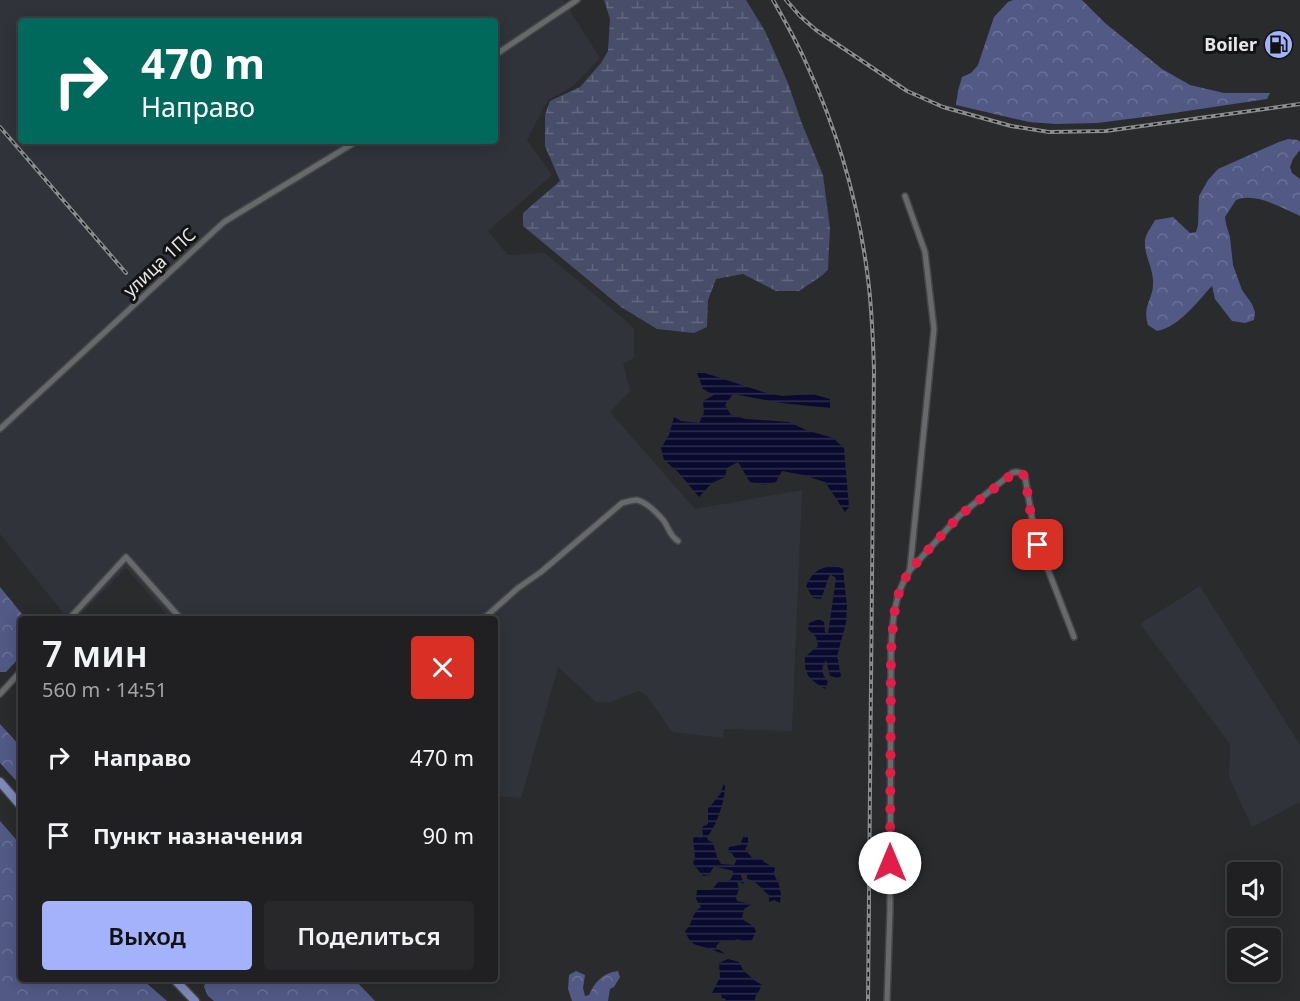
<!DOCTYPE html>
<html lang="ru">
<meta charset="utf-8">
<style>
:root{--surface:#202022;--page:#28282a;--text:#f1f3f6;--muted:#a2a3a5;--line:#3d3e40;--accent:#a4b2fc}
body{margin:0;font-family:"Noto Sans",sans-serif;background:var(--page);color:var(--text);height:100vh;display:flex;flex-direction:column;font-size:22px;white-space:nowrap}
*{box-sizing:border-box;margin:0}
p{font-size:20px;color:var(--muted)}
.icon{flex:none;width:33px;height:33px;fill:none;stroke:currentColor;stroke-width:2;stroke-linecap:round;stroke-linejoin:round}
.map{position:relative;flex:1;overflow:hidden}
.side{position:absolute;left:18px;top:616px;width:480px;height:366px;display:flex;flex-direction:column;background:var(--surface);border-radius:6px;box-shadow:0 3px 15px #0003,0 0 0 2px var(--line)}
.side>*{flex:none}
.banner{position:absolute;left:18px;top:18px;width:480px;height:126px;border-radius:6px;box-shadow:0 3px 15px #0003,0 0 0 2px var(--line);background:#00695c;color:#fff;overflow:hidden}
.tools{position:absolute;left:1227px;top:862px;display:grid;gap:12px}
.tools a{display:grid;place-items:center;width:54px;height:54px;border-radius:6px;background:var(--surface);box-shadow:0 3px 15px #0003,0 0 0 2px var(--line);font-size:30px}
.pin{position:absolute;display:grid;place-items:center;width:51px;height:51px;color:#fff;margin:-26px;border-radius:12px;box-shadow:0 3px 9px #0006}
.me{position:absolute;width:66px;margin:-33px;rotate:0deg;stroke-linejoin:round;filter:drop-shadow(0 0 4px #0008)}
.turn{display:flex;align-items:center;gap:21px;height:126px;padding:0 24px;font-size:27px}
.turn .icon{width:78px;height:78px;stroke-width:2.5}
.turn b{display:block;font-size:42px;line-height:51px}
.round{display:grid;place-items:center;flex:none;width:63px;height:63px;border-radius:6px;background:var(--page)}
.head{display:flex;align-items:center;justify-content:space-between;height:102px;padding:0 24px}
h1{font-size:36px;font-weight:600;line-height:45px}
.action{display:flex;gap:12px;margin-top:auto;padding:12px 24px}
.action a{flex:1;height:69px;border-radius:6px;background:var(--accent);color:#111;font-size:24px;font-weight:600;line-height:69px;text-align:center}
.action a+a{background:var(--page);color:var(--text)}
ul{padding:0;list-style:none}
li{display:flex;align-items:center;gap:18px;height:78px;padding:0 24px}
li div{flex:1}
li b{display:block;font-size:22px}
li em{font-style:normal}
.map>svg:first-child{display:block}
</style>
<div class="map">
<svg width="1300" height="1001" viewBox="0 0 1300 1001">
<defs>
<pattern id="forest-crowns" width="20" height="18" patternUnits="userSpaceOnUse" patternTransform="scale(1.5)"><rect width="20" height="18" fill="#525985"/><path d="M2 6a3 3 0 1 1 6 0M12 15a3 3 0 1 1 6 0" fill="none" stroke="#6b7196"/></pattern>
<pattern id="wetland-marsh" width="20" height="14" patternUnits="userSpaceOnUse" patternTransform="scale(1.5)"><rect width="20" height="14" fill="#484d6a"/><path d="M1 5h8M5 5V1M11 12h8M15 12V8" fill="none" stroke="#62677f"/></pattern>
<pattern id="water-rules" width="6" height="5" patternUnits="userSpaceOnUse" patternTransform="scale(1.5)"><rect width="6" height="5" fill="#0a0a2f"/><path d="M0 2.5h6" fill="none" stroke="#2e2e4d"/></pattern>
</defs>
<rect width="100%" height="100%" fill="#2a2b2d"/>
<g fill="#31333b" fill-rule="evenodd">
<path d="M0 0H563L600 58 573 86 548 100 527 140 552 175 488 231 508 255 545 253 634 328V358L623 364 630 391 610 412 695 509 802 490 792 731 724 729 723 738 672 732 646 695 639 691 611 702H596L558 667 521 798 495 796V620L171 619 126 568 76 619H68L0 534ZM21 21H495V141H21Z"/>
<path d="M1200 586 1300 745V802L1252 827 1229 777 1230 744 1140 624Z"/>
</g>
<g fill="url(#forest-crowns)">
<path d="M1013 0H1082L1105 23 1162 69 1190 85 1224 93H1270L1267 99 1160 115 1097 123 1055 124 1029 122 956 105 958 91 962 77 971 73 978 65 994 17 1008 2Z"/>
<path d="M1288 139 1298 140 1300 142V150L1293 159 1290 167 1292 173 1300 179V216C1281 208 1256 192 1236 200L1225 217 1226 224 1230 237 1233 265 1242 290 1252 304 1255 312 1254 320 1245 323 1232 321 1215 299 1212 286C1197 302 1179 327 1157 331L1148 325C1142 305 1153 300 1153 284 1154 269 1144 256 1145 241 1145 235 1152 226 1155 220L1173 217 1190 233 1196 232 1198 225 1199 196 1208 180 1218 169 1279 142Z"/>
<path d="M0 587 26 619 21 620V656L6 672H0Z"/>
<path d="M0 724 21 747V786L0 763Z"/>
<path d="M0 821 21 845V980H143L167 1001H0Z"/>
<path d="M576 971 585 975 583 988 585 996 589 995C595 982 602 973 618 971L620 977 614 987 610 989 608 1001H572L568 989 569 975Z"/>
<path d="M206 980H355L375 1001H214L208 996 204 987Z"/>
</g>
<path fill="url(#wetland-marsh)" d="M604 0H746L765 31 788 83 801 121 823 175 830 228 828 269 823 275 799 291H776L743 274 716 279 708 300 707 327 694 333 657 329 621 307 523 226V213L560 181 545 146V115L550 101 580 87 601 63 608 51 610 19Z"/>
<g fill="url(#water-rules)">
<path d="M697 373H705L763 392 782 396 812 394 830 399V408L781 403 733 394 725 405 731 415 746 419 789 422 806 430 833 438 844 448 849 507 845 512 825 482 803 475 782 471 776 482 765 485 750 482 738 462 727 468 725 477 712 483 699 497 678 472 664 460 661 448 669 435 674 417 681 421 699 423 704 413 703 401 714 395 703 389Z"/>
<path d="M835 565 843 569 847 606 846 623 837 656 841 676 838 678 830 676 826 660C820 669 822 674 828 682L825 689C810 679 804 676 805 657L818 646 816 637 808 629 809 623 819 619 824 622 825 632 828 634 836 578 830 574 821 599 813 598 806 586C814 570 818 569 835 565Z"/>
<path d="M724 782C728 794 716 828 707 837L708 840 713 843 717 857 721 864 734 865 737 859 734 857 732 853 728 852 729 847 740 845 744 835 748 836V845L745 849 752 858 762 859 764 862 775 868C773 875 775 877 778 882 780 886 779 889 781 893L780 903 774 900 769 902V895C762 890 756 880 747 879V874L740 873 744 884 737 881 739 889 736 897 737 901 752 904 744 909 742 919 753 926 756 931 752 940C747 941 742 943 738 939L733 941 722 940 718 944 716 947 725 954C720 953 716 951 711 949 696 944 692 948 685 931 693 924 690 915 701 907L696 899 697 890H712L718 882 730 880 733 875V871L714 866 709 875 703 876 694 865 693 862 695 857 693 839 696 835 700 838 703 836 702 827 708 824V809L721 793Z"/>
<path d="M728 959 739 962 743 970 754 980 762 985 755 998V1001H725L726 999 722 998 720 993H712L720 977 719 963Z"/>
</g>
<g fill="none" stroke-linecap="round" stroke-linejoin="round">
<defs>
<g id="minor">
<path d="M495 55 577 0"/>
<path d="M905 196 925 252 934 329 910 569"/>
<path d="M0 429 224 222 357 141"/>
<path d="M68 620 126 557 182 620"/>
<path d="M482 620 518 588 541 572 622 503C627 502 632 500 637 500 647 502 658 514 664 521 669 529 670 536 678 541"/>
<path d="M0 694 21 671"/>
<path d="M887 1001 890 910 891 652C892 623 894 594 910 570L959 516 1012 473C1017 471 1022 472 1025 477L1035 536 1074 637"/>
</g>
<g id="primary">
<path d="M0 782 21 806"/>
<path d="M175 980 195 1001"/>
</g>
</defs>
<use href="#minor" stroke="#454647" stroke-width="8"/>
<use href="#primary" stroke="#454647" stroke-width="11"/>
<use href="#minor" stroke="#68696c" stroke-width="5"/>
<use href="#primary" stroke="#7f88bb" stroke-width="8"/>
<defs>
<g id="rail">
<path d="M773 0C785 21 797 42 807 65 838 132 859 206 868 279 872 309 873 339 874 370L868 1001"/>
<path d="M786 0 800 16 816 30 907 91 943 107 1011 126 1049 132 1106 131 1300 104"/>
<path d="M0 127 126 273"/>
</g>
</defs>
<use href="#rail" stroke="#8b8c8e" stroke-width="4"/>
<use href="#rail" stroke="#131314" stroke-width="1.5" stroke-dasharray="4.5" stroke-linecap="butt"/>
</g>
<g fill="none" stroke-linecap="round" stroke-linejoin="round">
<path stroke="#e11d48" stroke-width="10" stroke-dasharray="0 18" d="M890 863 891 652 894 614 900 588 910 570 959 516 1015 472 1022 473 1025 477 1032 522 1038 545"/>
</g>
<defs>
<symbol id="fuel-disc" viewBox="-11 -11 22 22"><circle r="9.5" fill="#a4b2fc" stroke="#131314"/><path d="M-5.5-6h7V0h2V4h1.3V-2.5L3-4.5l.8-.8L6-3V5H2.5V1h-1V6h-7ZM-4.2-4.7v3.2H.2V-4.7Z" fill="#111"/></symbol>
</defs>
<g fill-rule="evenodd">
<use href="#fuel-disc" x="1262" y="28" width="33" height="33"/>
</g>
<g text-anchor="middle" dominant-baseline="central" stroke-width="6" stroke-linejoin="round" paint-order="stroke">
<g font-size="18" font-weight="bold" fill="#e5e6e7" stroke="#131314" text-anchor="end">
<text x="1257" y="44">Boiler</text>
</g>
<g font-size="18" fill="#e5e6e7" stroke="#131314">
<text transform="translate(159 262) rotate(-43)">улица 1ПС</text>
</g>
</g>
</svg>
<div class="tools">
<a><svg class="icon" aria-label="sound" viewBox="0 0 24 24"><path d="M4 9h4l5-4v14l-5-4H4zM17 9q2 3 0 6"/></svg></a>
<a><svg class="icon" aria-label="layers" viewBox="0 0 24 24"><path d="M12 4l9 5-9 5-9-5zM3 14l9 5 9-5"/></svg></a>
</div>
<div class="pin" style="left:1038px;top:545px;background:#d93025"><svg class="icon" aria-label="arrive" viewBox="0 0 24 24"><path d="M6 21V4h12l-3 4 3 4H6"/></svg></div>
<svg class="me" style="left:890px;top:863px" viewBox="-20 -20 40 40"><circle r="19" fill="#fff"/><path d="M0-13L10 11 0 6-10 11z" fill="#e11d48"/></svg>
<div class="banner">
<div class="turn"><svg class="icon" aria-label="right" viewBox="0 0 24 24"><path d="M7 20v-9h11M14 6l5 5-5 5"/></svg><div><b>470 m</b>Направо</div></div>
</div>
<section class="side">
<div class="head"><div><h1>7 мин</h1><p>560 m · 14:51</p></div><a class="round" style="background:#d93025;color:#fff"><svg class="icon" aria-label="close" viewBox="0 0 24 24"><path d="M6 6l12 12M18 6L6 18"/></svg></a></div>
<ul>
<li><svg class="icon" aria-label="right" viewBox="0 0 24 24"><path d="M7 20v-9h11M14 6l5 5-5 5"/></svg><div><b>Направо</b></div><em>470 m</em></li>
<li><svg class="icon" aria-label="arrive" viewBox="0 0 24 24"><path d="M6 21V4h12l-3 4 3 4H6"/></svg><div><b>Пункт назначения</b></div><em>90 m</em></li>
</ul>
<div class="action"><a>Выход</a><a>Поделиться</a></div>
</section>
</div>
